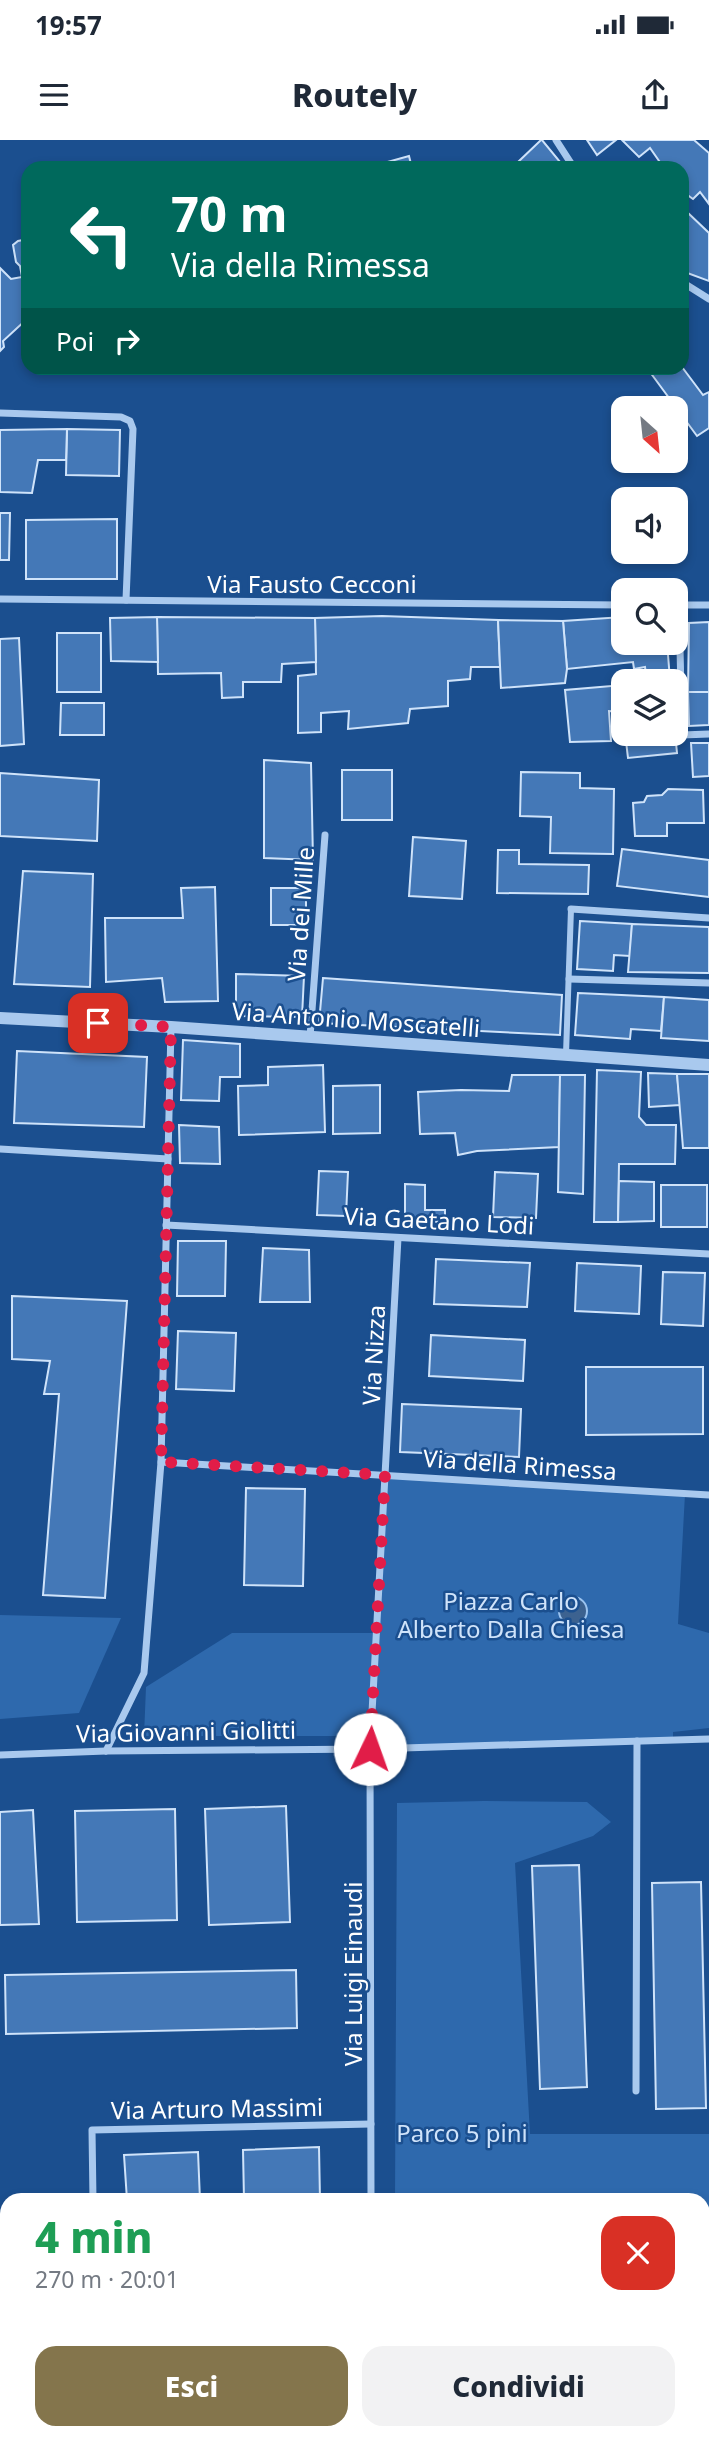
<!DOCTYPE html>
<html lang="it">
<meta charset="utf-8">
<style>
:root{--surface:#fff;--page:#f2f2f3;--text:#1f2937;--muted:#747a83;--accent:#84754c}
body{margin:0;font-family:"Noto Sans",sans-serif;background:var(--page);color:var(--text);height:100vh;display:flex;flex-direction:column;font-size:26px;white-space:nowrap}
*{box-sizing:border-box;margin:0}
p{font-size:23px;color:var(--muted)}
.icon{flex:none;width:38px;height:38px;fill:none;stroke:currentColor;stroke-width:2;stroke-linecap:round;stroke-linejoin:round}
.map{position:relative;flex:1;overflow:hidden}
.details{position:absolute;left:0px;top:2053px;width:710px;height:247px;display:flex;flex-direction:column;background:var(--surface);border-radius:21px 21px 0 0;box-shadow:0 4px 10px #0003}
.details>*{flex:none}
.top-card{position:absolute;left:21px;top:21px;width:668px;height:214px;border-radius:21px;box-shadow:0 4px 10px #0003;background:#00695c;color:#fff;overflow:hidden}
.needle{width:46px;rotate:153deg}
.tools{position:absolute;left:611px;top:256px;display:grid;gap:14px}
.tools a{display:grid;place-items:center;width:77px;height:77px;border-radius:14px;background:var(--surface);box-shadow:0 4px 10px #0003;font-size:35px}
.pin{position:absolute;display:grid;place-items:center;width:60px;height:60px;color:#fff;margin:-30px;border-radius:14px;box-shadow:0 4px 10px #0006}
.me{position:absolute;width:77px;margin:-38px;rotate:3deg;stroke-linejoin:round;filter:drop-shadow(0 0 5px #0008)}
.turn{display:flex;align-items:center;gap:24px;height:147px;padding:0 35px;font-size:32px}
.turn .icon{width:91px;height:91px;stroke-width:2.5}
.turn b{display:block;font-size:49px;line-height:60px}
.then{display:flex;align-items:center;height:66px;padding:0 35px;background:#0003;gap:14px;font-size:26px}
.round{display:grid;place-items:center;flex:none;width:74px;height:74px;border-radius:21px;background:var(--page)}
.headline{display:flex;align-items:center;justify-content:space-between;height:119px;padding:0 35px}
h1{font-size:42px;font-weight:800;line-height:52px;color:#1e9e55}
.button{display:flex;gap:14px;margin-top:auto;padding:14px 35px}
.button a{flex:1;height:80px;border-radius:21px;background:var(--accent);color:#fff;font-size:28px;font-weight:800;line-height:80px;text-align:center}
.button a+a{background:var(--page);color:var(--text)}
.status{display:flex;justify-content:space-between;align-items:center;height:49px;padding:0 35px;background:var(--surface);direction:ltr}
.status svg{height:19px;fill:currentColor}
header{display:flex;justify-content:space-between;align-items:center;height:91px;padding:0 35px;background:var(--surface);font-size:32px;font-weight:800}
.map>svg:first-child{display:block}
</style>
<div class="status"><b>19:57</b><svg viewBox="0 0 49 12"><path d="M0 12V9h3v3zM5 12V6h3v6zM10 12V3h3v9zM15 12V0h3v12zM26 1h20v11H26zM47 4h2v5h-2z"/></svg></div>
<header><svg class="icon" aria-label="menu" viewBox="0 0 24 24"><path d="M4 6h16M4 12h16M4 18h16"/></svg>Routely<svg class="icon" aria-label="share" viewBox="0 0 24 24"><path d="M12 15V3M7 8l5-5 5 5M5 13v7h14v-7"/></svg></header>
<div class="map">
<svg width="709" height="2299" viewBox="0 0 709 2299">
<rect width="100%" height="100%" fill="#1b4f8f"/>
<g fill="#2e69ad">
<path d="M385 1335 685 1354 678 1484 709 1493V1588L673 1592V1600L370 1609 372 1569 355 1596H144L146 1547 232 1493H376Z"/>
<path d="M0 1475 121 1478 79 1573 0 1579Z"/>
<path d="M484 1661 587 1662 611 1682 593 1696 515 1723 530 1994H709V2243L704 2259V2060H395L397 1663Z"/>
<path d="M380 2292V2299H184V2293Z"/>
<path d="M394 2292H693V2293L691 2299H394Z"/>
<rect x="92" y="2293" width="89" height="6"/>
</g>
<circle fill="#3c6290" stroke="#9cc4f0" stroke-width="2" cx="573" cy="1471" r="14"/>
<g fill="#4478b7" stroke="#cfe3fa" stroke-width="2">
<path d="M541 0H542L565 28H520L517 23Z"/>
<path d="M587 0H616L597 15Z"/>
<path d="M622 0H694L709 13V64L700 52 693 59 682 51V28H664L650 8 639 17Z"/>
<path d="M409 16 412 28H373V26Z"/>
<path d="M682 71H686L709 93V141L682 131Z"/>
<path d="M28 99V178L3 201 4 207 0 211V128L11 139 22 137 20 126 16 122 13 105 18 101Z"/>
<path d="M682 227 703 255 709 252V288L697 296 647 228Z"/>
<path d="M67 289 120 290 119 336 66 335Z"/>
<path d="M67 289 66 320H38L32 353 0 352V290Z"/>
<path d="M0 373H10L9 420H0Z"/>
<path d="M117 379V439H26V380Z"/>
<path d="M382 476 498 480 500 527H471L470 539 448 541V566L410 569 408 583 348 589 349 571 321 573V592L298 593V536L316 534 315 478Z"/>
<path d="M157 477 315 478 316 522 282 524 281 542H243V557L222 558 221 533 158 534Z"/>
<path d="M157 477 158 522 111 521 110 478Z"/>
<path d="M623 477V502H667L670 540 647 541 645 527 634 529 633 522 567 529 563 481Z"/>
<path d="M498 480 563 481 567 529 565 543 501 548Z"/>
<path d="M709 482V552H688L689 483Z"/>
<rect x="57" y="493" width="44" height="59"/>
<path d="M19 498 24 604 0 606V499Z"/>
<path d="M623 545V578L622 572 609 571 611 601 570 602 565 550Z"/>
<path d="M688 552H709V585L689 586Z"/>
<path d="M61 563H104V595H60Z"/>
<path d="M625 593H675L677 613 628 618Z"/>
<path d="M691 603H709V636L693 637Z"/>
<path d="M264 620 311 623 313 720 264 718Z"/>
<rect x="342" y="630" width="50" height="50"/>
<path d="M521 632 580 633V648L614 649 613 714 550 713 551 677 520 676Z"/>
<path d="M0 633 99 640 97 701 0 696Z"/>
<path d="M668 649 703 650 704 683H667V696H635L633 663 644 662 647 656 662 655Z"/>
<path d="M413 697 466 701 462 759 409 756Z"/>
<path d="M622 709 709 720V757L617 746Z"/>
<path d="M498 710H519V724L589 725 588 754 497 753Z"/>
<path d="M23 731 93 734 90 847 14 844Z"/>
<path d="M215 747 218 861 165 862 162 838 106 842 105 778H183L181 748Z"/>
<rect x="271" y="748" width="35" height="37"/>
<path d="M580 781 632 784 630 816 614 815 613 831 577 829Z"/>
<path d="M632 784 709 787V833L628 832Z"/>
<path d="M236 834 304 836 302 877 236 876Z"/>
<path d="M323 838 562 855 560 895 319 883Z"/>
<path d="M578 853 664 857 661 891 631 889 630 899 575 895Z"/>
<path d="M664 857 709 860V901L661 898Z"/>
<path d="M183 900 240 904V937H220L219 961 181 960Z"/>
<path d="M17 911 147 917 144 987 14 983Z"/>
<path d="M323 925 325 992 239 995 238 946 268 945V927Z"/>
<path d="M597 930 641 932 639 977 646 985H676L675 1024H619L618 1082H594Z"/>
<path d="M648 933 677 934 680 965 649 967Z"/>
<path d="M677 934H709V1008H683Z"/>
<path d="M512 935H560L559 1007 477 1011 458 1015 455 993 420 994 418 952 461 950 509 951Z"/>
<path d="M560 935H585L583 1054 558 1052Z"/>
<path d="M380 945V993L333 994V946Z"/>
<path d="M179 985 219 987 220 1024 180 1023Z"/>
<path d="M319 1031 348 1032 346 1076 317 1075Z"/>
<path d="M495 1032 538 1034 536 1078 493 1077Z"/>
<path d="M619 1041 654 1042V1081L618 1082Z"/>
<path d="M405 1044 425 1045V1070H445V1082L405 1081Z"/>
<rect x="661" y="1045" width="46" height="42"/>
<path d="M178 1101H226L225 1156H177Z"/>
<path d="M263 1108 309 1110 310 1162H260Z"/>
<path d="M436 1119 530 1123 527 1167 434 1164Z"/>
<path d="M577 1123 641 1126 639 1174 575 1171Z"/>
<path d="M663 1132 705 1133 703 1186 661 1184Z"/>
<path d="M12 1156 127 1161 105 1458 43 1455 59 1254H44L50 1221 12 1219Z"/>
<path d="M178 1191 236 1193 234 1251 176 1249Z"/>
<path d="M431 1195 525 1200 523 1241 429 1236Z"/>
<path d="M586 1227H703V1294L586 1295Z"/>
<path d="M402 1264 521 1269 519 1317 400 1312Z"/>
<path d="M246 1348 305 1349 303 1446 244 1445Z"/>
<path d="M286 1666 290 1782 209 1785 205 1669Z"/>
<path d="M175 1669 177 1780 77 1782 75 1671Z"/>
<path d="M33 1670 39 1784 0 1785V1672Z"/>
<path d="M579 1725 587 1947 540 1949 532 1726Z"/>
<path d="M701 1742 706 1968 656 1969 652 1743Z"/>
<path d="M296 1830 297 1888 6 1894 5 1835Z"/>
<path d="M319 2007 320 2060H244L243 2010Z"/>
<path d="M198 2012 200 2060H127L124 2015Z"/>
</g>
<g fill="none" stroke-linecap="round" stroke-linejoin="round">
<path stroke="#a9c9ee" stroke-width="6" d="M566 914 571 769"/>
<g stroke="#a9c9ee" stroke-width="7">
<path d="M556 0 574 28"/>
<path d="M682 142 709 159"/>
<path d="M0 273 121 277 130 281 133 289 126 460"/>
<path d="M0 459 623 465"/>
<path d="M676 465H709"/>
<path d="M679 465 682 595 709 594"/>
<path d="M571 769 709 778"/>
<path d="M569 839 709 843"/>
<path d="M310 897 325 695"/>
<path d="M0 1009 168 1019"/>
<path d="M166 1085 709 1114"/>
<path d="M161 1322 709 1355"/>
<path d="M106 1611 144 1533 161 1322 171 887"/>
<path d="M0 1615 106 1611 370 1609 709 1599"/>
<path d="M636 1951 637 1601"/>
<path d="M93 2060 92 1990 371 1984"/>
<path d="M371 2060 370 1609 398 1098"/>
<path d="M0 2233H7"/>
<path d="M23 2292 24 2299"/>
<path d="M386 2292 387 2299"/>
</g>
<path stroke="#a9c9ee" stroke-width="12" d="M0 878 171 887 709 925"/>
</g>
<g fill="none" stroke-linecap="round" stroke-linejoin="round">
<path stroke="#e11d48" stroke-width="12" stroke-dasharray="0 21.6" d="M98 883 171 887 161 1322 385 1335 370 1609"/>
</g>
<g text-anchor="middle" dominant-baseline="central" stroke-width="5" stroke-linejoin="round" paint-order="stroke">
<g font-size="24" fill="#fff" stroke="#1b4f8f">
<text x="312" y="443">Via Fausto Cecconi</text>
<text transform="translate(300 774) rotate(-86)">Via dei Mille</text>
<text transform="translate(356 879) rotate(4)">Via Antonio Moscatelli</text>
<text transform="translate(439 1080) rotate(3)">Via Gaetano Lodi</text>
<text transform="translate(373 1215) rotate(-87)">Via Nizza</text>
<text transform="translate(520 1324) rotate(4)">Via della Rimessa</text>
<text transform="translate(186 1591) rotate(-1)">Via Giovanni Giolitti</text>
<text transform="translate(352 1834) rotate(-90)">Via Luigi Einaudi</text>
<text transform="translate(217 1968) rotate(-1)">Via Arturo Massimi</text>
</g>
<g font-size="24" fill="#cfe3fa" stroke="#1b4f8f">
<text x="511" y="1460">Piazza Carlo<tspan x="511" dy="28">Alberto Dalla Chiesa</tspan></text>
<text x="462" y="1992">Parco 5 pini</text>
</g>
</g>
</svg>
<div class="tools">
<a><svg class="needle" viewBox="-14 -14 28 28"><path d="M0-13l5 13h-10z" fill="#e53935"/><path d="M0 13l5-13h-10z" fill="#747a83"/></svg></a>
<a><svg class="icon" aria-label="sound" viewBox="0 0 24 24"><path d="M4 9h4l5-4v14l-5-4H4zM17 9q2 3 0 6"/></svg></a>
<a><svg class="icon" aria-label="search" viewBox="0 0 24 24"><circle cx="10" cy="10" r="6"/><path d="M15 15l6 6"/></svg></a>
<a><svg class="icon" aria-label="layers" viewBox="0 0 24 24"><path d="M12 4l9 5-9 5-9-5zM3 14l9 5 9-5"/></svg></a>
</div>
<div class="pin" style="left:98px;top:883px;background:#d93025"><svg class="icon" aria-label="arrive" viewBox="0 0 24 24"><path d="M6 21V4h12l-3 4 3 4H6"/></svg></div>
<svg class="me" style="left:370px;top:1609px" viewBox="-20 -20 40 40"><circle r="19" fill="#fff"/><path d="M0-13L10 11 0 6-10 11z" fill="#e11d48"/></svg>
<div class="top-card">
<div class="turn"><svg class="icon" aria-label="left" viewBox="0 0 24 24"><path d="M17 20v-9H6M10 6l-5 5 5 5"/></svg><div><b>70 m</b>Via della Rimessa</div></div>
<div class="then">Poi<svg class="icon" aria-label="right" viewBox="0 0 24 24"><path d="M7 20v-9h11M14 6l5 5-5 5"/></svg></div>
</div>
<section class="details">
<div class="headline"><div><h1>4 min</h1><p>270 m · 20:01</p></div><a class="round" style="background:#d93025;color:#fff"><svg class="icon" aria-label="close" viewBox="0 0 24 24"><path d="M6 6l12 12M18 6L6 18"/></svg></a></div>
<div class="button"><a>Esci</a><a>Condividi</a></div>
</section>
</div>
